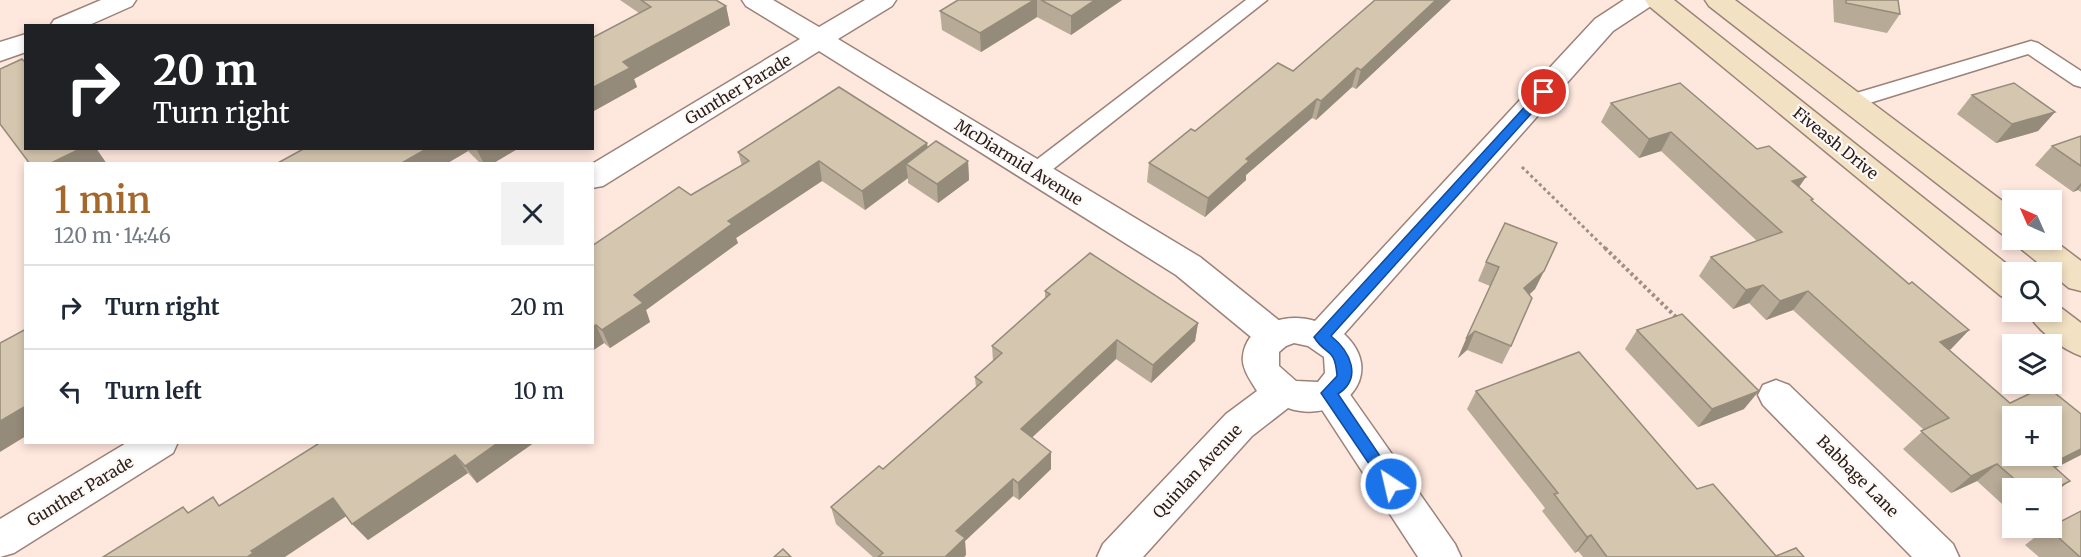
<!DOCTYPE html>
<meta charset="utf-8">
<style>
:root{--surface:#fff;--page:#f2f2f3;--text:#1f2937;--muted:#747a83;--line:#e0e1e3;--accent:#a5682c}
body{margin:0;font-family:Merriweather,serif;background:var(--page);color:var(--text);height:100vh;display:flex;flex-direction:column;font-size:22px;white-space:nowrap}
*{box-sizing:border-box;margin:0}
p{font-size:20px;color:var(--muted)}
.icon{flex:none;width:33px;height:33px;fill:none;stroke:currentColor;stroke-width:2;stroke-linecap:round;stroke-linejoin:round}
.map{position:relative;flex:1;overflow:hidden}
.sheet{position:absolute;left:24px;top:162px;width:570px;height:282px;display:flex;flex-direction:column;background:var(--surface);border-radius:0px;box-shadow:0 3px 9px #0003}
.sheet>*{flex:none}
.guide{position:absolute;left:24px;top:24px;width:570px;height:126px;border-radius:0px;box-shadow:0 3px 9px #0003;background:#202124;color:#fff;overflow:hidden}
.needle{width:39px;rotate:315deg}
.tools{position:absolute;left:2002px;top:190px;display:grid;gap:12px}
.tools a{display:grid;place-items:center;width:60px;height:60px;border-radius:0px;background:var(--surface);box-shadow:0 3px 9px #0003;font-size:30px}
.pin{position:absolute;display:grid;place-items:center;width:51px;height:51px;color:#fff;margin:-26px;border:3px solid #fff;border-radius:50%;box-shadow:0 2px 6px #0007}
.me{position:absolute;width:66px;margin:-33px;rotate:325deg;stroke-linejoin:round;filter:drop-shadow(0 0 4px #0008)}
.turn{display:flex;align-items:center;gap:21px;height:126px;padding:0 30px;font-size:27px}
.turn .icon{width:78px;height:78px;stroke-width:2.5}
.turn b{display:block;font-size:42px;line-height:51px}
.round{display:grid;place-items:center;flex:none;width:63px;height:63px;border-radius:0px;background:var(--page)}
.head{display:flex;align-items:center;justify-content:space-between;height:102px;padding:0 30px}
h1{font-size:36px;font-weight:600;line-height:45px;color:var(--accent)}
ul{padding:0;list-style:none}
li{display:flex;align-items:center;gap:18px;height:84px;padding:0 30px;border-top:2px solid var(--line)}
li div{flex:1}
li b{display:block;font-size:22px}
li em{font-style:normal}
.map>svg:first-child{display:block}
</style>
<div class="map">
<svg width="2081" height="557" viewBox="0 0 2081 557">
<rect width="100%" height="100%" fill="#fee7dd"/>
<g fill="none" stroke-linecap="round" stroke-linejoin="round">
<defs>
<g id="service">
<path d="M1246 0H1267L1043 177 1035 180 1027 177 1024 172 1027 167Z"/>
<path d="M2031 41 2038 43 2081 71V87L2074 85 2028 54 1850 109 1843 107 1840 102 1843 97Z"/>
</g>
<g id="minor">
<path d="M101 0H136L132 6 87 26H50L54 20Z"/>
<path d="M742 0H773L819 27 865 0H896L892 6 838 39 1200 257 1286 326 1291 336 1286 346 1274 350 1262 346 1176 275 819 51 603 186 592 188V164L800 39 746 6Z"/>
<path d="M26 34V52L0 61V42Z"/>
<path d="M1329 378 1342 383 1455 544 1461 557H1418L1311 393 1316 383Z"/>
<path d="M1776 380 1789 385 1953 544 1959 557H1912L1763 405 1758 395 1763 385Z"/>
<path d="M128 442H178L173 453 14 553 0 557V519Z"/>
</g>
<path id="tertiary" d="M1624 0H1655L1651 6 1613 31 1344 334C1388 374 1341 426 1288 408L1252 436 1143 557H1097L1103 544 1226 414 1257 391C1251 381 1241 368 1243 356 1247 323 1288 312 1315 321L1595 19ZM1294 343 1308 346 1324 357 1325 373 1318 382 1296 381 1279 366V352L1286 346Z"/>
<g id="secondary">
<path d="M1645 0H1674L2018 273H2013V300L2001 296 1649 6Z"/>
<path d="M1705 0H1735L2013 209V237L2002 234 1709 6Z"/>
<path d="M2052 239 2081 261V291L2069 288 2020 248 2015 240Z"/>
<path d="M2052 301 2081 323V356C2061 349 2037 330 2027 312H2052Z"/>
</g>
</defs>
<use href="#service" stroke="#9c8277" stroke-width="3"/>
<use href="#minor" stroke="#9c8277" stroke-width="3"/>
<use href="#tertiary" stroke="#9c8277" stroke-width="3"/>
<use href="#secondary" stroke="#9c8277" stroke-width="3"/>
<path stroke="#9f8d86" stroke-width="3" stroke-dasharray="3 3" stroke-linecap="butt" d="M1522 167 1607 250"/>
<path stroke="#9f8d86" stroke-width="4" stroke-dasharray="3 3" stroke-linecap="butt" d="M1605 248 1678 319"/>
<use href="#service" fill="#fff" fill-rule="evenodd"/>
<use href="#minor" fill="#fff" fill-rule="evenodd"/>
<use href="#tertiary" fill="#fff" fill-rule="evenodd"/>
<use href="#secondary" fill="#f2e2c3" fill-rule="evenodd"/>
</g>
<g fill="#b7aa96">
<path d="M620 0H716L726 6 730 25 634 79 637 87 592 112 639 13Z"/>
<path d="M958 0H1122L1071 35 1037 17 981 52 942 30 940 11Z"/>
<path d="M1451 0 1356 89 1352 87 1316 120 1312 118 1246 175V180L1205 217 1147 182 1149 163 1293 71Z"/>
<path d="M1833 0H1898L1900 14 1887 33 1834 22Z"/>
<path d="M1972 95 2055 112 2038 131 1996 143 1957 114Z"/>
<path d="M1611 103 1799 187 1812 201 1909 284 1969 330 1951 349 1949 350 2056 468 2070 481 2052 494V489H2013V514L1977 481 1951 493 1903 449 1924 430 1793 310 1766 320 1749 303 1733 309 1699 276 1711 257 1757 241 1661 151 1639 158 1601 122Z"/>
<path d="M2081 136V192L2078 190 2073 192 2035 165 2052 146Z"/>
<path d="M927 143 928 148 968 161 969 180 938 203 908 183V178L865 210 822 181 736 238 738 243 646 310 650 322 610 348 604 343 592 351V246L691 195 742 166 738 152Z"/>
<path d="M305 148H519L492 164H481L468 151 446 164H276Z"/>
<path d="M1486 262 1544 271 1535 289 1530 294 1511 346 1502 364 1467 350 1458 358 1490 286 1478 281Z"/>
<path d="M1045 291 1198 323 1195 341 1151 383 1116 359 1032 437 1051 469 1019 500 1013 496 965 541 966 555 964 557H873L836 524 831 507 883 469 976 388 975 377 993 361 992 346 1045 299Z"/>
<path d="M1637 330 1744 409 1698 427 1625 349Z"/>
<path d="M1476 391 1776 556 1804 557H1583L1578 551 1575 553 1542 511 1545 508 1467 409Z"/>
<path d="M535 442 477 483 468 473 368 540 347 516 189 512 221 505 318 444Z"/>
<path d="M2047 528 2081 557H2039L2025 545Z"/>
</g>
<g fill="#958b7a">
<path d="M1034 0H1037V17L981 52 980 33Z"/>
<path d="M1095 0H1122L1071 35V16Z"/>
<path d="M1436 0H1451L1356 89 1361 70Z"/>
<path d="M726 6 730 25 634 79 637 87 592 112V88L623 62Z"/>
<path d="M1357 68 1352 87 1316 120 1321 101Z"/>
<path d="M1317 99 1312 118 1246 175V180L1205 217 1208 198 1246 159Z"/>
<path d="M2055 112 2038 131 1996 143 2012 124Z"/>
<path d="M1671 132 1661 151 1639 158 1649 139Z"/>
<path d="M927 143 929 162 906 164 908 178 865 210 862 191Z"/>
<path d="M82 148H96L107 164H49Z"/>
<path d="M428 148H466L468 151 446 164H400Z"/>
<path d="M476 148H519L492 164H484Z"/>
<path d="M819 161 822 181 736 238 738 243 646 310 650 322 610 348 602 330 634 295 728 221Z"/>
<path d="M968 161 969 180 938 203 937 184Z"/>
<path d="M1806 177 1793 196 1792 181Z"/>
<path d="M2081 183V186L2078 190 2073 192Z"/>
<path d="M1544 271 1535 289 1515 307 1524 288Z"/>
<path d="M1763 285 1749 303 1733 309 1746 290Z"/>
<path d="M1808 291 1793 310 1766 320 1780 301Z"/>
<path d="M1198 323 1195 341 1151 383 1153 365Z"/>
<path d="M596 325 604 343 592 351V327Z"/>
<path d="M1969 330 1951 349 1922 360 1940 342Z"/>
<path d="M1475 331 1467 350 1458 358 1466 339Z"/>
<path d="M1117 340 1116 359 1022 447 1021 429Z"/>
<path d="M1759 391 1744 409 1698 427 1712 409Z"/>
<path d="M26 406V436L0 452V421Z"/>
<path d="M499 442H535L477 483 465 466Z"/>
<path d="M2081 449V455L2030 481 2051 464Z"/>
<path d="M1051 452V469L1019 500 1018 483Z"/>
<path d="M455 455 468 473 368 540 352 524Z"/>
<path d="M1997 464 1977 481 1951 493 1971 476Z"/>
<path d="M1013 479V496L965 541 966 555 964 557H945L956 531Z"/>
<path d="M2070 481 2052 494V490Z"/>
<path d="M333 498 348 515 285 557H247L251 551Z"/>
<path d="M1591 535 1578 551 1575 553 1587 537Z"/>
</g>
<g fill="#d5c6af" stroke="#958b7a" stroke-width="1.5" fill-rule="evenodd">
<path d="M641 0H716L726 6 623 62 630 68 592 88V38L651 7Z"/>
<path d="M958 0H1034L980 33 940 11Z"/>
<path d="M1041 0H1095L1071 16Z"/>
<path d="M1375 0H1436L1361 70 1357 68 1321 101 1317 99 1246 159 1249 161 1208 198 1149 163 1191 129 1195 131 1278 63 1293 71Z"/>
<path d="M1846 0H1898L1900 14 1846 3Z"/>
<path d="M22 59 26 63V148H82L49 164H30L0 124V69Z"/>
<path d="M1680 83 1757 149 1769 146 1806 177 1792 181 1813 199 1811 200 1909 284 1912 282 1969 330 1940 342 2010 403 2046 386 2081 414V449L2051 464 2070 481 2052 490 2026 489 1997 464 1971 476 1921 431 1949 418 1808 291 1780 301 1763 285 1746 290 1711 257 1782 232 1671 132 1649 139 1611 103ZM2013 417H2052V456H2013Z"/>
<path d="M2014 83 2055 112 2012 124 1972 95Z"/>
<path d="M839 87 927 143 862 191 819 161 728 221 732 224 634 295 643 303 602 330 596 325 592 327V246L679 187 691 195 749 161 738 152Z"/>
<path d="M2081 136V166L2052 146Z"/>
<path d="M936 141 968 161 937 184 906 164Z"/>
<path d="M305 148H428L400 164H276Z"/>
<path d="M1505 223 1557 243 1544 271 1524 288 1532 298 1511 346 1475 331 1466 339 1499 267 1486 262Z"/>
<path d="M1090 253 1198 323 1153 365 1117 340 1021 429 1051 452 1018 483 1013 479 956 531 965 538 945 557H878L883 553 831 507 879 466 883 469 982 382 975 377 1002 353 992 346 1050 294 1045 291Z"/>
<path d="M1682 314 1759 391 1712 409 1637 330Z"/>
<path d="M26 329V406L0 421V343Z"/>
<path d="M1579 352 1697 489 1713 484 1776 556 1796 548 1804 557H1607L1591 535 1587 537 1554 494 1558 493 1476 391Z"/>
<path d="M317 442H499L465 466 455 455 352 524 333 498 251 551 253 553 247 557H103L183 507 188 513 213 497 219 506 318 444Z"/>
<path d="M2081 511V557H2080L2048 528H2052V526Z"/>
<path d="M783 549 791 557H774Z"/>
</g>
<path fill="#1a73e8" stroke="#114b97" stroke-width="1.5" d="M1544 89 1550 92 1548 95 1331 336C1350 351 1363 378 1338 394L1399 484 1397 489 1391 491 1386 489 1321 393 1337 376C1335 346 1326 357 1314 337L1540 90Z"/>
<g text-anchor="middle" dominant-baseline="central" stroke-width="4.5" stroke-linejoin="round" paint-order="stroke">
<g font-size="16" fill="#281e19" stroke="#fef8f6">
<text transform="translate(738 89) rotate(-31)">Gunther Parade</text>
<text transform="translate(1836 143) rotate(39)">Fiveash Drive</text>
<text transform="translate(1019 162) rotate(32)">McDiarmid Avenue</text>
<text transform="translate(1197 471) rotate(-47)">Quinlan Avenue</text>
<text transform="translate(1858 476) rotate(45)">Babbage Lane</text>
<text transform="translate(80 491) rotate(-31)">Gunther Parade</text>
</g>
</g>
</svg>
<div class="tools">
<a><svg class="needle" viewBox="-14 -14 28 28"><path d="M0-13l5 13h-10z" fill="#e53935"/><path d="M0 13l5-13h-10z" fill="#747a83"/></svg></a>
<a><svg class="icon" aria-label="search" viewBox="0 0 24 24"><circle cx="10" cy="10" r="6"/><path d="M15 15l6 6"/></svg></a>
<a><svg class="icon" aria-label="layers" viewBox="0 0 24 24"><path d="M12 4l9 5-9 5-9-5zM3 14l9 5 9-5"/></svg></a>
<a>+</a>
<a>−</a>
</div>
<div class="pin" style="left:1544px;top:92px;background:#d93025"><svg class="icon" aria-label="arrive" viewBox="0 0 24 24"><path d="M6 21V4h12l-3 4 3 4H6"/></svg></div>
<svg class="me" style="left:1391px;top:484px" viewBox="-20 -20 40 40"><circle r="17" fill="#1a73e8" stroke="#fff" stroke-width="3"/><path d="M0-11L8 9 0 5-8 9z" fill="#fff"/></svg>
<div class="guide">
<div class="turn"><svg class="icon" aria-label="right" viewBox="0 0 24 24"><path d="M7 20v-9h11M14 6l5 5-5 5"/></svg><div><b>20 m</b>Turn right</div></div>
</div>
<section class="sheet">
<div class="head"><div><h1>1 min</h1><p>120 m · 14:46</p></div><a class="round"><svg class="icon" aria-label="close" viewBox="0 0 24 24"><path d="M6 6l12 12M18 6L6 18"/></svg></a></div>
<ul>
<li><svg class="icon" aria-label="right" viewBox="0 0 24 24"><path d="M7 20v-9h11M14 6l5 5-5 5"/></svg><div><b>Turn right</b></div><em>20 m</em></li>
<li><svg class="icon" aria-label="left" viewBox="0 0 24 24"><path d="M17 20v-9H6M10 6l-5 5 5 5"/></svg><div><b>Turn left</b></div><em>10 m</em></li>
</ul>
</section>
</div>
